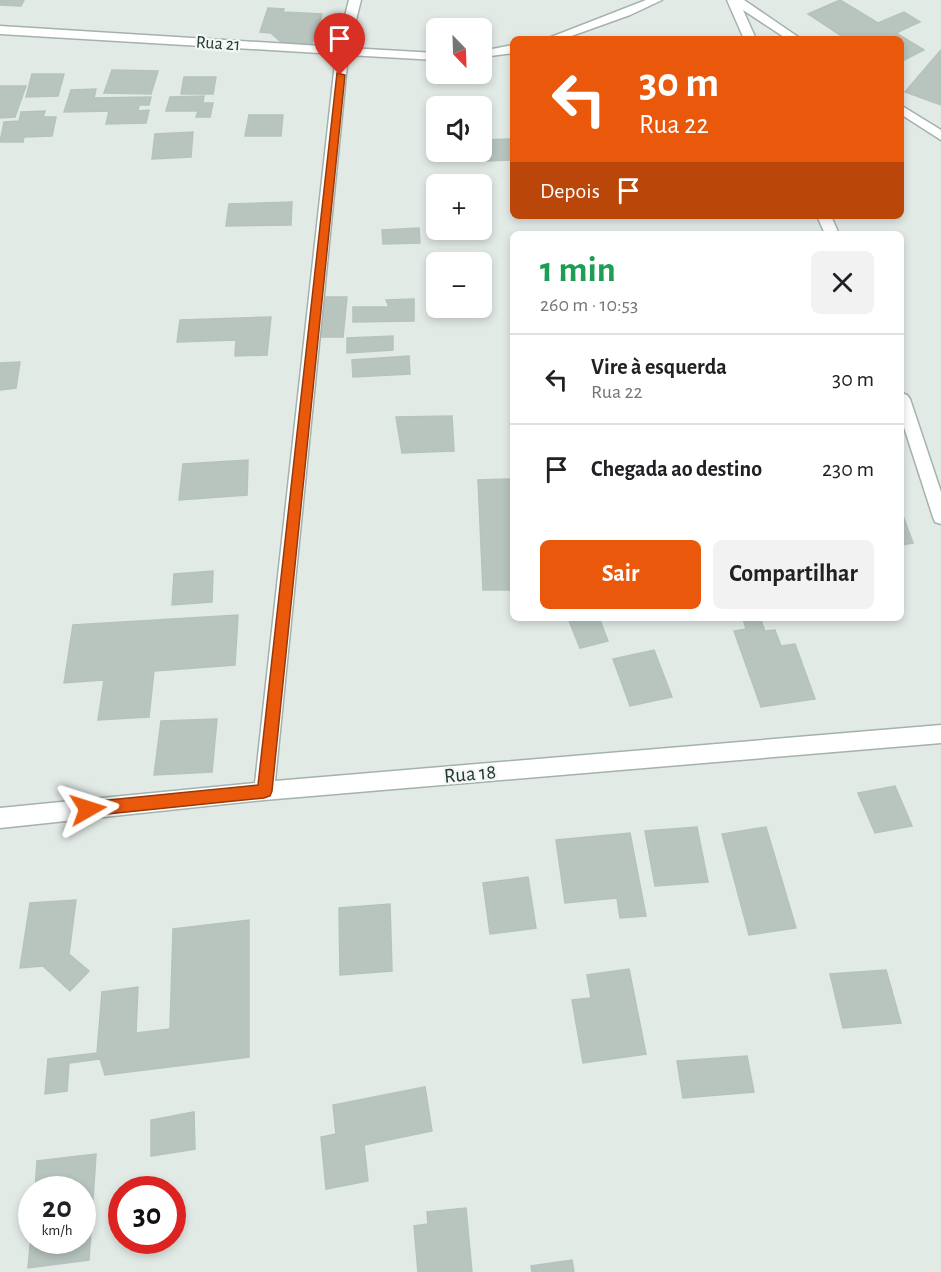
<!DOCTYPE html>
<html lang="pt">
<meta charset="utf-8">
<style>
:root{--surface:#fff;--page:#f2f2f2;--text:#202124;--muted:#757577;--line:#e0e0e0;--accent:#ea580c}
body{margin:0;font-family:"Alegreya Sans",sans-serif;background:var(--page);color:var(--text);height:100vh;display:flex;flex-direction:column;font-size:22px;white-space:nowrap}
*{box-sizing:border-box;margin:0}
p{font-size:20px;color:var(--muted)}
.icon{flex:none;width:33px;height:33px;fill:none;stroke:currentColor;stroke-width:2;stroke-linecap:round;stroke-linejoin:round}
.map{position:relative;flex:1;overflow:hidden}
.details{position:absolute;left:510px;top:231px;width:394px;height:390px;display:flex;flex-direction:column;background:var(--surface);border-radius:9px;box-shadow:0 3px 9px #0003}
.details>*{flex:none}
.top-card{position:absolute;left:510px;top:36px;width:394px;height:183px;border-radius:9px;box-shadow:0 3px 9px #0003;background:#ea580c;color:#fff;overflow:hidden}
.needle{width:39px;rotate:157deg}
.tools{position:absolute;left:426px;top:18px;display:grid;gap:12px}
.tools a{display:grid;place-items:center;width:66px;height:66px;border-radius:9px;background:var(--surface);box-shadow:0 3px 9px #0003;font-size:30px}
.speed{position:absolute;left:18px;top:1176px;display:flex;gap:12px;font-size:30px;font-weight:700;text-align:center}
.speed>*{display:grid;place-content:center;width:78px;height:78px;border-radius:50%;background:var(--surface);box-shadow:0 3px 9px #0003;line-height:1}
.speed small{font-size:15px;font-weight:400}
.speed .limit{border:9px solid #d22;background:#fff;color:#111}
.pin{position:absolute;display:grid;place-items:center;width:51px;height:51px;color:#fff;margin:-62px -26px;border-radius:50% 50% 50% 0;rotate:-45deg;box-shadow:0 0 6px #0007}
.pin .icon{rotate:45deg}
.me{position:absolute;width:66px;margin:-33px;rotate:84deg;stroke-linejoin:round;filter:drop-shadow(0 0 4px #0008)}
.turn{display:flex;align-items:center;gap:21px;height:126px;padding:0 30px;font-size:27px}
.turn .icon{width:78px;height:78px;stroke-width:2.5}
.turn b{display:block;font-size:42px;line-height:51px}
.then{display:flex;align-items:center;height:57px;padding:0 30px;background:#0003;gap:12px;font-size:22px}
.round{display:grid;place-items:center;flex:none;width:63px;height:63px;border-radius:9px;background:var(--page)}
.summary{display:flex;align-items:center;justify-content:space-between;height:102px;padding:0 30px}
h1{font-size:36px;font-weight:700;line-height:45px;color:#1e9e55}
.action{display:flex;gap:12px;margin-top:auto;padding:12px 30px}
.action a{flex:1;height:69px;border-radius:9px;background:var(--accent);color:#fff;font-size:24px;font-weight:700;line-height:69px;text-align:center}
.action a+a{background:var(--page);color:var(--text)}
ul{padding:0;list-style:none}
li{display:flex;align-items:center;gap:18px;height:90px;padding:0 30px;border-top:2px solid var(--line)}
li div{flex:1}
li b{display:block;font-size:22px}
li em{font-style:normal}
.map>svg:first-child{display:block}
</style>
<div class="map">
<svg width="941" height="1272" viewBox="0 0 941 1272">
<rect width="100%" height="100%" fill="#e2eae6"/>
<g fill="#b8c5bf" stroke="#b5c3bd" stroke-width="1.5">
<path d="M0 0H24L21 6 0 5Z"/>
<path d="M840 0 878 23 904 12 920 22 896 33 924 50 902 61V39H846L808 14Z"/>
<path d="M268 8 284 9 283 12 322 14 312 44 282 43 271 33 260 32Z"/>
<path d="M941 50V105L905 92Z"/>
<path d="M112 70 158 71 151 94 104 93Z"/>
<path d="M32 74H64L58 96 26 97Z"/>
<path d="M184 77H216L213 94H181Z"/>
<path d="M0 86H26L15 117 0 118Z"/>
<path d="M96 89 94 98 151 97 149 105H139L138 111 149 110 146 123 106 124 109 111 64 112 71 90Z"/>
<path d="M204 96 203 103H213L210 117H196L198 111H166L170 97Z"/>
<path d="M45 111 43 117H56L52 136 24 137 23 142H0L4 122 19 121 21 112Z"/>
<path d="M249 115H283L281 136H245Z"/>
<path d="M193 132 191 157 152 159 155 134Z"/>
<path d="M510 139 513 160 486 161 484 140Z"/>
<path d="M292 202 291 225 226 226 229 204Z"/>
<path d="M419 228 420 243 383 244 382 230Z"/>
<path d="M322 297H347L343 337H318Z"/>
<path d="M414 299V321L353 322V307H389L386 300Z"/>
<path d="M271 317 267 355 235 356 236 340 177 342 180 320Z"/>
<path d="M393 336V350L347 353V338Z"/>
<path d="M409 356 410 374 353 377 352 360Z"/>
<path d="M20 362 16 388 0 390V363Z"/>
<path d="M452 416 454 451 402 453 396 417Z"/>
<path d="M248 460 247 495 179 500 183 464Z"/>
<path d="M513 479V590H483L478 480Z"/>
<path d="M902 513 913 543 902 545Z"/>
<path d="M213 571 212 602 172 605 174 574Z"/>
<path d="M238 615 235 665 154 671 149 717 98 720 104 680 64 683 73 625Z"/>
<path d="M568 618H599L608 641 580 648Z"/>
<path d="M743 618H760L765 631 775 630 781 646 795 644 815 699 761 707 734 631 746 629Z"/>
<path d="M654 650 672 697 630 706 613 659Z"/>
<path d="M217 719 212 772 154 775 161 721Z"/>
<path d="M895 786 912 826 875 833 858 793Z"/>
<path d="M697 827 708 882 655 886 645 831Z"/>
<path d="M766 827 796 928 749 935 722 834Z"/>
<path d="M630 833 646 916 620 918 617 898 565 903 556 840Z"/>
<path d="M528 877 536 928 490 934 483 883Z"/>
<path d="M76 900 69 954 89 971 70 991 43 966 20 968 30 903Z"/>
<path d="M390 904 392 971 340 975 339 908Z"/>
<path d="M249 920V1057L105 1075 100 1059 69 1063 67 1091 45 1094 48 1059 97 1053 102 992 138 987 136 1033 170 1029 173 929Z"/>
<path d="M629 969 646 1054 583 1063 572 1000 591 998 587 975Z"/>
<path d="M886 970 901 1023 843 1028 830 974Z"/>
<path d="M747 1056 754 1092 683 1098 677 1061Z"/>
<path d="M425 1087 432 1131 364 1145 368 1181 326 1189 321 1137 336 1134 333 1105Z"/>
<path d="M194 1112 195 1149 151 1156V1120Z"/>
<path d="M96 1154 89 1260 28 1268 32 1225V1240H82V1190H35L37 1161Z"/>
<path d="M466 1208 472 1272H418L414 1226 428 1224 427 1212Z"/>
<path d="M572 1260 574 1272H532L531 1266Z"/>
</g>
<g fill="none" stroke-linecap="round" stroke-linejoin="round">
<defs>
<g id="street">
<path d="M349 0H361L349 48 436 53V60L348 55 275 781 941 725V743L264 800 0 828V808L255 783 336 54 0 34V26L337 47Z"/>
<path d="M646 0H662L630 15 563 39H546Z"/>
<path d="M727 0H744L801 39H787L743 10 756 39H744Z"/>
<path d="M513 45V53L482 57V51Z"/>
<path d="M902 106 941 130V140L902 115Z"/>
<path d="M817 216H831L839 234H825Z"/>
<path d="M902 393 907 395 910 399 941 492V524L935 522 933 517 902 421Z"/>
</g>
</defs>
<use href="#street" stroke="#a5b1ac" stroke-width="3"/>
<use href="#street" fill="#fff" fill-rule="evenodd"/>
</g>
<path fill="#ea580c" stroke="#983908" stroke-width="1.5" d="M337 73 345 75 272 791 270 796 264 798 88 816 83 814 81 809 83 804 88 802 258 785Z"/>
<g text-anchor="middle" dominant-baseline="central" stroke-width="4.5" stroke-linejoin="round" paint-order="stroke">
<g font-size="18" fill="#243932" stroke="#f2f7f4">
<text transform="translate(218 44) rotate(4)">Rua 21</text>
</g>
<g font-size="21" fill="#243932" stroke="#f2f7f4">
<text transform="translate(470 774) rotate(-5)">Rua 18</text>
</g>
</g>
</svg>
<div class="tools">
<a><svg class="needle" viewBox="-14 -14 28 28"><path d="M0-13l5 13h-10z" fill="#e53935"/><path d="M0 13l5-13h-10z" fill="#757577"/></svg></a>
<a><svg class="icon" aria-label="sound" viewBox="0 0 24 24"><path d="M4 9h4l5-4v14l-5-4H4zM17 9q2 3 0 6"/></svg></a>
<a>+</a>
<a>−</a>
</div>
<div class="speed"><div>20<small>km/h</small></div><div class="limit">30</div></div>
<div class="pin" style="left:340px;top:75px;background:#d93025"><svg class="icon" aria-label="arrive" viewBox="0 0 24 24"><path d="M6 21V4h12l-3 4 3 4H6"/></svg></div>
<svg class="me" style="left:88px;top:809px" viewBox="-20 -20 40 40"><path d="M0-17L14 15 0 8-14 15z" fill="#ea580c" stroke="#fff" stroke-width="4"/></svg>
<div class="top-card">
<div class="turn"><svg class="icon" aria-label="left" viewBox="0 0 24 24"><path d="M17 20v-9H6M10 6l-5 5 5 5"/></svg><div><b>30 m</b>Rua 22</div></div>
<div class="then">Depois<svg class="icon" aria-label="arrive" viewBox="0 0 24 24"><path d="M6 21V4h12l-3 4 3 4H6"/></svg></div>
</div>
<section class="details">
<div class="summary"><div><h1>1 min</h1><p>260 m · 10:53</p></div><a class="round"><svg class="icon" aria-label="close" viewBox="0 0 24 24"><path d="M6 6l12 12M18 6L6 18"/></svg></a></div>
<ul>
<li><svg class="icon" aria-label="left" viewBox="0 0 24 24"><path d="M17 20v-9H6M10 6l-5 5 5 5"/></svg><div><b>Vire à esquerda</b><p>Rua 22</p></div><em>30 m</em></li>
<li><svg class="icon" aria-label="arrive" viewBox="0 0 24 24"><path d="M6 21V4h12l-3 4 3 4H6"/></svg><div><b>Chegada ao destino</b></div><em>230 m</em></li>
</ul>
<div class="action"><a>Sair</a><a>Compartilhar</a></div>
</section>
</div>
